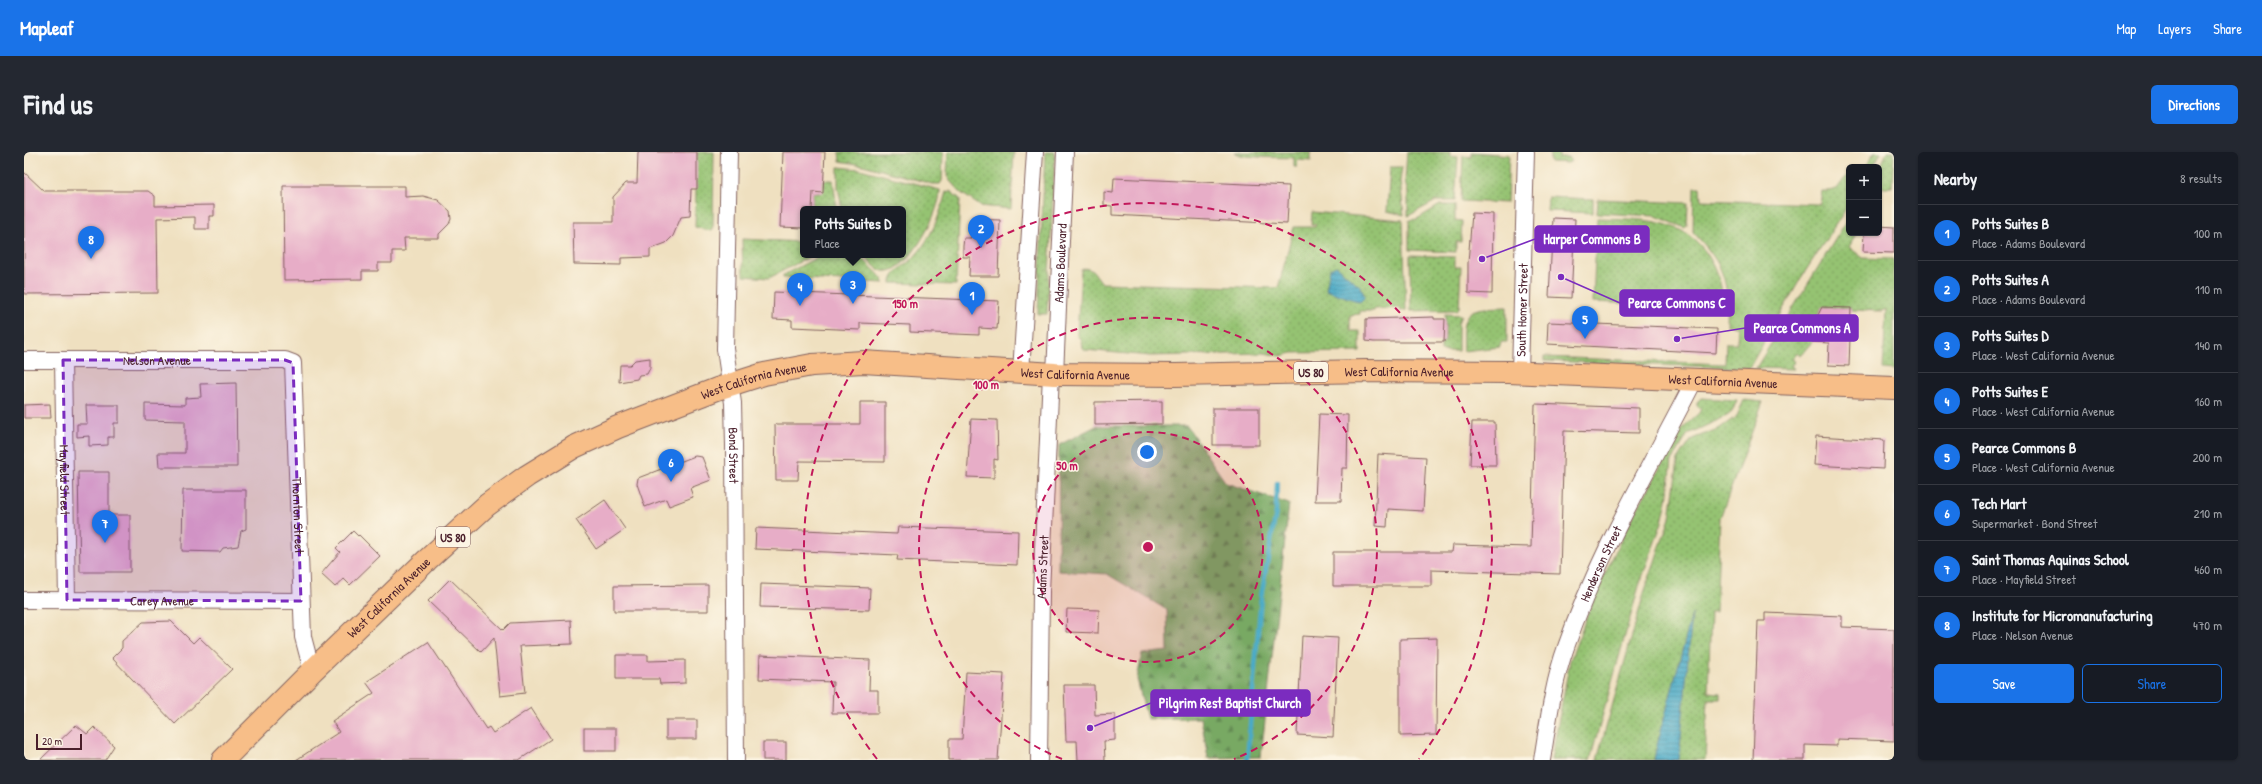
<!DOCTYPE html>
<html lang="en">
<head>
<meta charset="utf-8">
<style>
  :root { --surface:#171b24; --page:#242831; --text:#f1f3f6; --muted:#9ea1a6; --line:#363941; --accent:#1a73e8 }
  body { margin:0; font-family:"Patrick Hand",sans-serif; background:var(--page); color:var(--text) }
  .controls { position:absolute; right:12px; top:12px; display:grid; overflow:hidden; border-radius:6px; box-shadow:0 1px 3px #0004 }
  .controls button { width:36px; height:36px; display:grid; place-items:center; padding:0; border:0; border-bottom:1px solid var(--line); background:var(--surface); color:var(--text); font:20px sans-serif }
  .scale { position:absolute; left:12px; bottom:10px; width:46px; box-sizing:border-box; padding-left:4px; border:2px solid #4a1f2b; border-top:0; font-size:11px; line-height:14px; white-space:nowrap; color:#4a1f2b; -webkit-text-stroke:3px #fcf5e5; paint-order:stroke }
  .you { position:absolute; left:1123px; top:300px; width:14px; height:14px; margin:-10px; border:3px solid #fff; border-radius:50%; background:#1a73e8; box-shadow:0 0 0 6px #1a73e833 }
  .badge { display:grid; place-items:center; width:26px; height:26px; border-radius:50%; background:var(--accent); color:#fff; font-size:13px; font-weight:700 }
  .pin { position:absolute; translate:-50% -33px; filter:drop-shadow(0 1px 2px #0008) }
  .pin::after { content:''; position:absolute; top:21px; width:14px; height:12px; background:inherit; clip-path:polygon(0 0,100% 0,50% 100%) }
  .popup { position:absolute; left:776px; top:54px; width:106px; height:52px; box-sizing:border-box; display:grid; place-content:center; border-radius:6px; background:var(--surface); filter:drop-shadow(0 1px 3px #0005); font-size:13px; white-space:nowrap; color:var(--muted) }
  .popup b { font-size:15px; color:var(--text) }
  .popup::after { content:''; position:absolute; left:50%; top:100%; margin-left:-8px; border:8px solid transparent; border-top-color:var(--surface) }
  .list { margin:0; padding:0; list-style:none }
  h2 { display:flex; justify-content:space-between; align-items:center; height:52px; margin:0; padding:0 16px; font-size:17px }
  h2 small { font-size:13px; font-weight:400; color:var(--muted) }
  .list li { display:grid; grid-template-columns:26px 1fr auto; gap:12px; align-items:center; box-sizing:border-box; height:56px; padding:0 16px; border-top:1px solid var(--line) }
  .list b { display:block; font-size:15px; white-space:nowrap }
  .list p { margin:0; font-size:13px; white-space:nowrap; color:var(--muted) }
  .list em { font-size:13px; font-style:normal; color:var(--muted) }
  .actions { display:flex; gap:8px; padding:12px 16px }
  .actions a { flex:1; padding:9px 0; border:1px solid var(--accent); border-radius:6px; text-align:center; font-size:14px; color:var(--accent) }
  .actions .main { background:var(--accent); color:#fff }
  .map { position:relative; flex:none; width:1870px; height:608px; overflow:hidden; border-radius:6px }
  header { display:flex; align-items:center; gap:24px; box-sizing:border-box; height:56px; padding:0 20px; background:var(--accent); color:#fff }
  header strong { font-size:19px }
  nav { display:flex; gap:22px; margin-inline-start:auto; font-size:14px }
  .intro { display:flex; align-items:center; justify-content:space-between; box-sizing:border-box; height:96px; padding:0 24px }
  h1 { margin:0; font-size:28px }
  .button { padding:10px 18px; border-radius:6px; background:var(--accent); color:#fff; font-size:14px; font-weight:700 }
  main { display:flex; gap:24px; padding:0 24px }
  aside { flex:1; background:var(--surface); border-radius:6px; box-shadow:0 1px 3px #0004 }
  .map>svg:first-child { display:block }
  .grass { fill:url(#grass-dots); stroke:#70714e }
  .forest { fill:url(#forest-firs); stroke:#616448 }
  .water { fill:url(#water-rules); stroke:#496479 }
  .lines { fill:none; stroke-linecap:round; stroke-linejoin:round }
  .stream { stroke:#48aac7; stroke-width:4.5 }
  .building { fill:#e7adc7 }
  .street-casing { stroke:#84635f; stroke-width:18 }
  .primary-casing { stroke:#84635f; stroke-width:24 }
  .street { stroke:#fff; stroke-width:16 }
  .primary { stroke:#f7be88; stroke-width:22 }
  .marked { fill:#7b2cbf; fill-opacity:0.2; stroke:#7b2cbf; stroke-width:3; stroke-dasharray:8 5; stroke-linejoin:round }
  .ring { fill:none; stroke:#c2185b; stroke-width:2; stroke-dasharray:7 5 }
  .labels { text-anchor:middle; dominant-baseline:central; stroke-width:3; stroke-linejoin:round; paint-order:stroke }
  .shield { fill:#fcf5e5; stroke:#7f5f63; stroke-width:1 }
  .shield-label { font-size:12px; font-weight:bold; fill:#4a1f2b }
  .street-label { font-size:13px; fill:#4a1f2b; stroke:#fcf5e5 }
  .centre { fill:#c2185b; stroke:#fcf5e5; stroke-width:2 }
  .ring-label { font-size:12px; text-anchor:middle; font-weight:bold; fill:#c2185b; stroke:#fcf5e5; stroke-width:3; stroke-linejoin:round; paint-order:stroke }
  .leader { fill:none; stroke:#7b2cbf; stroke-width:1.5 }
  .callout-dot { fill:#7b2cbf; stroke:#fcf5e5; stroke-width:1.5 }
  .callout { fill:#7b2cbf; stroke:#7b2cbf; stroke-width:1.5 }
  .callout-label { font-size:14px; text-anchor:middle; font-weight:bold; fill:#fff }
</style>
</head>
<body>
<header>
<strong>Mapleaf</strong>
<nav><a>Map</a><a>Layers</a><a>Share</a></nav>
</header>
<div class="intro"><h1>Find us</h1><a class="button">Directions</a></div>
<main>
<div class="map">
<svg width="1870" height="608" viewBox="0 0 1870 608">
  <defs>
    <pattern id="grass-dots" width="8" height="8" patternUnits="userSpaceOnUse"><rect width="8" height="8" fill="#95c372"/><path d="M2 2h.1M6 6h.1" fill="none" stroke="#7c9e5e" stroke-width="1.8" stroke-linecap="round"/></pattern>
    <pattern id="forest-firs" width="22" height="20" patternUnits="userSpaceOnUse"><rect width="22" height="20" fill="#78a964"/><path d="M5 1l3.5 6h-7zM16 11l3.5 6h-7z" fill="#648953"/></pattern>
    <pattern id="water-rules" width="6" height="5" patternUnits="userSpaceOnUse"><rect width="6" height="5" fill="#48aac7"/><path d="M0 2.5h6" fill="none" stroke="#3e8aa2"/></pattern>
  </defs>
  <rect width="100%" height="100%" fill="#fcf5e5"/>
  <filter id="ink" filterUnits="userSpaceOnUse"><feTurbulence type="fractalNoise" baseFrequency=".025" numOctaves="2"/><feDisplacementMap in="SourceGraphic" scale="8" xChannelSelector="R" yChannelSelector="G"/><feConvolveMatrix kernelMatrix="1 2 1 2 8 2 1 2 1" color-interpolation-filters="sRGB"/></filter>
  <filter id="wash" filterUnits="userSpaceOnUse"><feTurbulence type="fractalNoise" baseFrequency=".012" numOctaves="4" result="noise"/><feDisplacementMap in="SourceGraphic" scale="16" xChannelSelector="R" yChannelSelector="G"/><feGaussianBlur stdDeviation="0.9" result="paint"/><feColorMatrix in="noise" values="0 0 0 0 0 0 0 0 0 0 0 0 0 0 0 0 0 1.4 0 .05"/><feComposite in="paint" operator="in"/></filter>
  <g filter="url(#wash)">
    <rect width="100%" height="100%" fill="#efe0c0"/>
    <!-- grass -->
    <g class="grass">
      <polygon points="673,0 690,0 689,74 687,79 671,75"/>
      <polygon points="815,0 919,0 918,29 916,32 908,32 839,13 816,9"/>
      <polygon points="924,0 990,0 987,57 956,54 936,40 926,29 923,24"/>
      <polygon points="1021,0 1031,0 1023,162 1014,162"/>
      <path d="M1210 0H1287V9L1273 8V15H1270V6C1259 5 1217 7 1210 0Z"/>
      <polygon points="1383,0 1426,0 1426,4 1434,5 1431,49 1412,49 1384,64 1384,41 1381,30"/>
      <polygon points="1448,0 1485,3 1483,51 1437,49 1439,4 1448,5"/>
      <polygon points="1526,0 1535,0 1535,5 1544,5 1547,9 1544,11 1526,10"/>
      <polygon points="1850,0 1857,0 1849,15 1842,15"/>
      <polygon points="1863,0 1870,0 1868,35 1858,35 1855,47 1855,18"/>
      <path d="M814 15 836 17 916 38C917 58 884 124 859 119 852 118 845 108 841 103H879V57H818L814 35Z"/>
      <polygon points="1366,15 1378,15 1376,29 1380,63 1363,59"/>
      <path d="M1825 23V52L1777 126 1725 216 1520 209V205L1701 212 1702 191H1713L1714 174 1703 173C1705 128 1700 113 1669 80L1670 35H1676L1677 48 1796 52 1798 39C1819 40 1815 28 1825 23Z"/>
      <polygon points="799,28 809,28 813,57 788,57 789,40 798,41"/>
      <path d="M926 39 936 47 932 133 867 131C867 120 884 112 891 104 908 85 915 65 922 40Z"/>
      <polygon points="1524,45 1569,47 1569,61 1523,59"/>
      <polygon points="1574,47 1664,51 1663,74 1661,76 1632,64 1573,61"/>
      <polygon points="1416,53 1431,53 1431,68 1438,69 1437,90 1432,90 1432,100 1385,98 1385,68 1393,67"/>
      <polygon points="1288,60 1379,68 1382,158 1376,159 1376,156 1350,157 1350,159 1336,159 1336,162 1326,163 1326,179 1336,179 1336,200 1268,201 1257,204 1240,201 1126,204 1061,198 1058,196 1057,188 1053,183 1057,118 1062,116 1069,119 1078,131 1254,136 1270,75 1291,75 1292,72 1287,72"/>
      <polygon points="1825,65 1825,81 1833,81 1825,95 1839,106 1870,107 1870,218 1859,217 1862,157 1858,159 1827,158 1827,156 1798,155 1789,173 1788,190 1776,204 1773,201 1768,206 1771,210 1767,213 1770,217 1732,216"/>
      <path d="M1573 66C1595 67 1618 66 1640 72 1678 81 1700 119 1699 156L1569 150Z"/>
      <polygon points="718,87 779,90 779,103 789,103 745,126 719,124"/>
      <path d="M798 103H835C841 110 859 124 860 131L759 126V123Z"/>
      <polygon points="1386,103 1431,105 1431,115 1437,115 1435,156 1433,158 1387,159"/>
      <path d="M1483 155V190H1477L1476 195 1439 199C1437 156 1443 156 1483 155Z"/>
      <polygon points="1421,162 1437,163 1434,171 1434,199 1417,199 1417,190 1420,190 1421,188"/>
      <polygon points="1677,246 1713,248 1708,260 1703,264 1664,282 1648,309 1643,348 1638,370 1615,434 1566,608 1527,608 1546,509 1569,447 1604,373 1637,315 1653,281 1675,261 1677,257 1673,254 1673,250"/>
      <polygon points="1720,248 1739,250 1696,366 1692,460 1687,460 1684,540 1696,541 1696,547 1684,547 1681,608 1573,608 1620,441 1646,366 1654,308 1668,287 1696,276 1713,264"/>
    </g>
    <!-- forest -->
    <polygon class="forest" points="1072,274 1163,274 1202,331 1265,352 1237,605 1184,606 1177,566 1123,567 1113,527 1118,502 1144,499 1143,458 1083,422 1034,419 1035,293"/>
    <!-- water -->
    <g class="water">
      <polygon points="1312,114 1337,135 1341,145 1336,150 1302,138 1306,117"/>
      <polygon points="1668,462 1655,608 1630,608 1632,597"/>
    </g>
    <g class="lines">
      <!-- stream -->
      <polyline class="stream" points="1223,608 1237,445 1252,360 1253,331"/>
    </g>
    <g id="blocks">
      <!-- building -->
      <g class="building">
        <polygon points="614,0 673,0 673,37 667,37 666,64 657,65 649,84 642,91 626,97 626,105 597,106 597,113 550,112 549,70 589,70 589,45 602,31 613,31"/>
        <polygon points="759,0 801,0 799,41 789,40 788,57 779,57 779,76 756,75"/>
        <polygon points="0,20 20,39 124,39 131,44 131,54 190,53 190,64 185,64 185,77 171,77 171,65 133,66 134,141 0,142"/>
        <polygon points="1090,26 1265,34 1263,72 1088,63 1088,54 1080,53 1080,40 1089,41"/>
        <polygon points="259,34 381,34 381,45 399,44 414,48 426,59 427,67 425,72 415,82 415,86 380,86 381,99 368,99 368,111 354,111 354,119 338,119 338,127 260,128"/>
        <polygon points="1448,61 1469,62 1468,142 1444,141 1444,111"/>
        <polygon points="1529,66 1551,67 1547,146 1525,145"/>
        <polygon points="948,67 976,68 974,124 945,124 946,105 939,105 939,94 940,86 947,86"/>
        <polygon points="1855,74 1870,75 1870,101 1839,100 1840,81 1855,81"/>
        <polygon points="750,140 975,149 973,177 955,176 955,183 886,180 886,173 836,171 836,178 768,175 768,168 749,167"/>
        <polygon points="1798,155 1827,156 1825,214 1804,213 1805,191 1788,190 1789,173"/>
        <polygon points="1410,165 1410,167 1421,167 1420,190 1350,190 1342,189 1342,167"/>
        <polygon points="1524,170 1693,177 1692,201 1523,192"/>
        <polygon points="626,206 626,216 623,222 615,223 613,227 595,230 596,213 606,213 611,208"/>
        <polygon points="212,231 213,315 135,315 134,301 161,301 161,269 121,268 121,252 161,253 161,246 177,245 176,232"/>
        <polygon points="1138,249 1138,272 1071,273 1071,250"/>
        <polygon points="836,250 861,250 861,310 775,309 774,328 752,328 751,272 836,272"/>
        <polygon points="26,252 27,266 0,266 0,253"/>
        <polygon points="1511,252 1615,256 1615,281 1540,279 1536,422 1407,418 1407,434 1309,434 1309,400 1428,400 1429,393 1507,395"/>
        <polygon points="62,253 95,253 95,271 90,271 90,285 84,285 84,293 65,294 65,284 53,285 53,272 63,272"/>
        <rect x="1189" y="256" width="46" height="37"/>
        <polygon points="1295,262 1324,263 1323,316 1318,316 1317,349 1291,349"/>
        <polygon points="947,267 973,268 974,308 970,307 970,326 943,325"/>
        <polygon points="1448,270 1471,270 1472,313 1446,313"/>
        <polygon points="1792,284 1860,288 1859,317 1790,313"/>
        <polygon points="1354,302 1402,305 1399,359 1364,357 1363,375 1351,374"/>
        <polygon points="671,304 678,305 687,328 666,336 669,345 645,354 642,347 621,355 613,332 614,326"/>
        <polygon points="54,320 85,320 85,363 106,363 106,420 56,420"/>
        <polygon points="159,338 222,338 222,377 217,379 214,394 199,396 196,400 158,399"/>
        <polygon points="581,348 601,377 572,397 552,368"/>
        <polygon points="874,375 994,379 993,413 873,408 874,403 731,397 732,376 873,382"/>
        <polygon points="329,379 334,384 335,383 356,404 326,433 320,427 311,435 297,422 316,400 312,396"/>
        <polygon points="426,427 479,478 486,471 547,468 548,492 496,494 501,541 476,544 470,486 457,500 404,449"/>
        <polygon points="737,432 846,436 845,458 736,455"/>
        <polygon points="684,433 684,459 590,459 590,434"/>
        <polygon points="1043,457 1075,458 1074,481 1042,480"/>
        <polygon points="1741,461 1818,464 1818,475 1870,477 1870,589 1813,587 1813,594 1781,593 1781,608 1729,608 1734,469 1741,469"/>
        <polygon points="147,469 169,491 175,485 208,517 151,572 88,506 98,496 98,489 119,470"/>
        <polygon points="1278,484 1314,486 1309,585 1273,583"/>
        <polygon points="1413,486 1412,583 1376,584 1376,487"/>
        <polygon points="404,490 462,577 465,575 469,581 507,556 527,587 495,608 272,608 315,580 308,569 350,541 342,530"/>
        <polygon points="592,503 624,503 624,509 661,508 661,531 636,532 635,527 592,527"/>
        <polygon points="736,503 846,508 845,538 854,538 854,561 808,561 809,530 735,527"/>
        <polygon points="942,520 980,522 974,608 925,608 925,587 938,587"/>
        <polygon points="1040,533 1070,533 1071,563 1091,562 1091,588 1080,589 1081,608 1054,608 1053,589 1042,589"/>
        <rect x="642" y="568" width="31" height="19"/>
        <polygon points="52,573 63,582 70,575 90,594 81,608 16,608"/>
        <rect x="560" y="576" width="32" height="23"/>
        <rect x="739" y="590" width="23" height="18"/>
      </g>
    </g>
  </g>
  <g filter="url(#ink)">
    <use href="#blocks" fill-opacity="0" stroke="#84635f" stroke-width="1"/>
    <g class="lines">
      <!-- street casing -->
      <g class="street-casing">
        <g id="street">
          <path id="s1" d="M705 0 701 197 709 251 710 293 712 608"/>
          <path id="s2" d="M0 208H261L269 211 279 485 288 519"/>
          <path id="s3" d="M39 208 43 448"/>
          <polyline points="997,220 1011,0"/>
          <path id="s4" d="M1496 221 1502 0"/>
          <path id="s5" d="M1031 222 1041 0"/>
          <path id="s6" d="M0 448 277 449"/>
          <path id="s7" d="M1015 608 1017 440 1027 222"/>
          <path id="s8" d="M1518 608C1524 571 1529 531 1542 495 1574 402 1625 317 1670 229"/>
        </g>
      </g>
      <!-- primary casing -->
      <g class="primary-casing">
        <g id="primary">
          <path id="s9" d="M199 608 288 519 403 408 463 353 503 324 550 295 594 275 693 237 740 222 788 213 839 210 1031 222 1152 223 1342 219 1485 220 1870 236"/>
        </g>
      </g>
      <!-- street -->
      <use href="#street" class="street"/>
      <!-- primary -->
      <use href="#primary" class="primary"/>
    </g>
  </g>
  <!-- marked area -->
  <path class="marked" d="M39 208H261L269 211 277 449 43 448Z"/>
  <!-- distance rings -->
  <circle cx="1124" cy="395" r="115" fill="#c2185b" fill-opacity=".12"/>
  <g class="ring">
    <circle cx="1124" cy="395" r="115"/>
    <path d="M1038 607A229 229 0 1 1 1210 607"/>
    <path d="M853 607A344 344 0 1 1 1395 607"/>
  </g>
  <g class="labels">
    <!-- shield labels -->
    <g class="shield">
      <rect x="1270" y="210" width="34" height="20" rx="3"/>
      <rect x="412" y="375" width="34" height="20" rx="3"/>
    </g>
    <g class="shield-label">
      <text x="1287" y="220">US 80</text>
      <text x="429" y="385">US 80</text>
    </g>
    <!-- street labels -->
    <g class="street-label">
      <text stroke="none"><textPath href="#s5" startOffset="111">Adams Boulevard</textPath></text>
      <text stroke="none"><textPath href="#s4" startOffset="63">South Homer Street</textPath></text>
      <text stroke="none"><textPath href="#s2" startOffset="133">Nelson Avenue</textPath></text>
      <text stroke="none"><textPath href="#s9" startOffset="1312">West California Avenue</textPath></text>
      <text stroke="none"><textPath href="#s9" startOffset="988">West California Avenue</textPath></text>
      <text stroke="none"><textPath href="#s9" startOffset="664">West California Avenue</textPath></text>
      <text stroke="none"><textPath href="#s9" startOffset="1636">West California Avenue</textPath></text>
      <text stroke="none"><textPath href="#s1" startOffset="304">Bond Street</textPath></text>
      <text stroke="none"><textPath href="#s3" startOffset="120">Mayfield Street</textPath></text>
      <text stroke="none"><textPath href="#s2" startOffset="422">Thornton Street</textPath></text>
      <text stroke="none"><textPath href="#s8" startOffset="206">Henderson Street</textPath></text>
      <text stroke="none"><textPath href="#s7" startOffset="193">Adams Street</textPath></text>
      <text stroke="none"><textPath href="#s9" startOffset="232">West California Avenue</textPath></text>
      <text stroke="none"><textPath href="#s6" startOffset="138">Carey Avenue</textPath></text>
    </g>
  </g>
  <circle cx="1124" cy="395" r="6" class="centre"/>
  <g class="ring-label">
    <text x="881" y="156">150 m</text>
    <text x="962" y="237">100 m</text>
    <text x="1043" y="318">50 m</text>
  </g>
  <!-- callouts -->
  <path class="leader" d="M1458 107L1511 87M1537 125L1596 151M1653 187L1721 176M1066 576L1127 551"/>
  <g class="callout-dot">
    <circle cx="1458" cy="107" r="4"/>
    <circle cx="1537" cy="125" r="4"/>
    <circle cx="1653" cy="187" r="4"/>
    <circle cx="1066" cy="576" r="4"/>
  </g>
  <g class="callout">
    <rect x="1511" y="74" width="114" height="26" rx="4"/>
    <rect x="1596" y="138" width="114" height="26" rx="4"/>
    <rect x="1721" y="163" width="113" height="26" rx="4"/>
    <rect x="1127" y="538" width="159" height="26" rx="4"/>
  </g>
  <g class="callout-label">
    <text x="1568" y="92">Harper Commons B</text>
    <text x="1653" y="156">Pearce Commons C</text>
    <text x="1778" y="181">Pearce Commons A</text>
    <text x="1206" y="556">Pilgrim Rest Baptist Church</text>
  </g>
</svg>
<div class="controls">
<button>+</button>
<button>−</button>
</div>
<div class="scale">20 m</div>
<div class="you"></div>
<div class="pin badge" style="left:948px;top:163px">1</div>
<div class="pin badge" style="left:957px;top:96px">2</div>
<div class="pin badge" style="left:829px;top:152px">3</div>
<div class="popup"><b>Potts Suites D</b>Place</div>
<div class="pin badge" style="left:776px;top:154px">4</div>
<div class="pin badge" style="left:1561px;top:187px">5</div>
<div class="pin badge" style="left:647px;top:330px">6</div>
<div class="pin badge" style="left:81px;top:391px">7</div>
<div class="pin badge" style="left:67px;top:107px">8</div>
</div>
<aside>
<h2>Nearby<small>8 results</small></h2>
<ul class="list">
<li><span class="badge">1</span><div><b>Potts Suites B</b><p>Place · Adams Boulevard</p></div><em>100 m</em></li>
<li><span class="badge">2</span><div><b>Potts Suites A</b><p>Place · Adams Boulevard</p></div><em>110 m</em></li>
<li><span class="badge">3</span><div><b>Potts Suites D</b><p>Place · West California Avenue</p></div><em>140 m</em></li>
<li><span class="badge">4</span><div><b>Potts Suites E</b><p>Place · West California Avenue</p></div><em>160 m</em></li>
<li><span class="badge">5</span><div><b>Pearce Commons B</b><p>Place · West California Avenue</p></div><em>200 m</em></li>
<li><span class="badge">6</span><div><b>Tech Mart</b><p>Supermarket · Bond Street</p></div><em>210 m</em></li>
<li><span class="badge">7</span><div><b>Saint Thomas Aquinas School</b><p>Place · Mayfield Street</p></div><em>460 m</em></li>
<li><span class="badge">8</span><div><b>Institute for Micromanufacturing</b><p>Place · Nelson Avenue</p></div><em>470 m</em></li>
</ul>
<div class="actions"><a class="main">Save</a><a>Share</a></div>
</aside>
</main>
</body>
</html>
